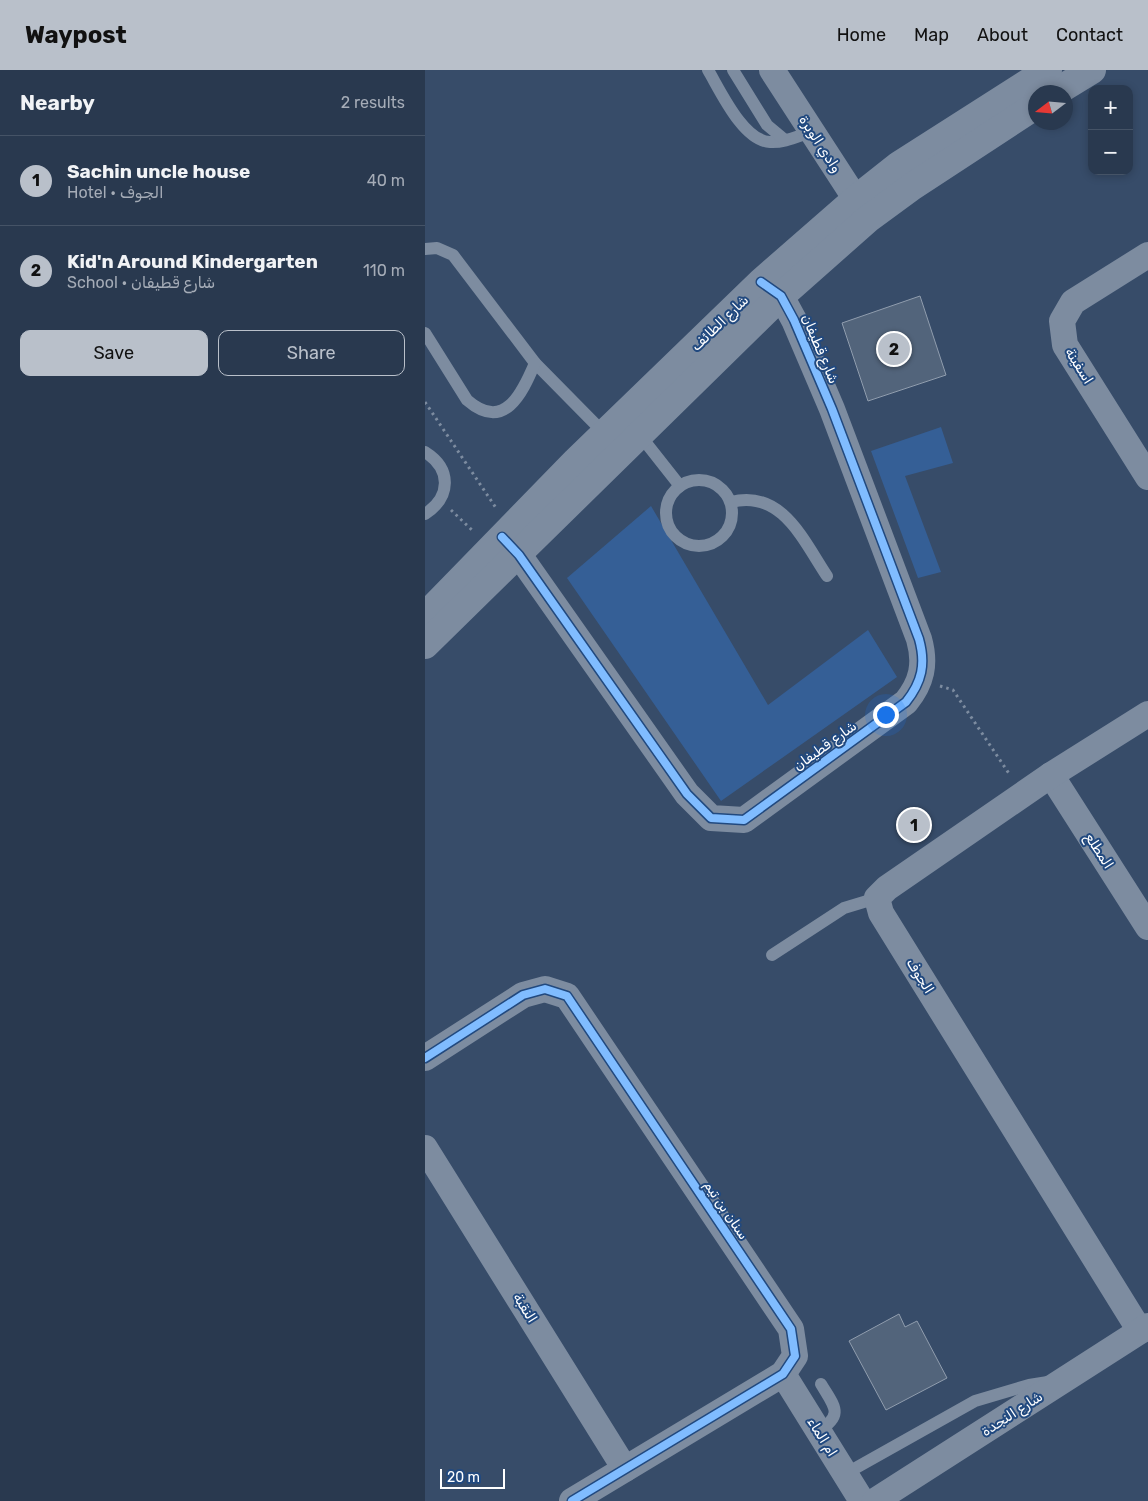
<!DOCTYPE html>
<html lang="en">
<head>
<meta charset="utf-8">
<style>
  :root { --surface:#29394f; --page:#354459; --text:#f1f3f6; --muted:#a5acb7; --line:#455366; --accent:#b9c0ca }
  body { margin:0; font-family:Rubik,"Noto Sans Arabic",sans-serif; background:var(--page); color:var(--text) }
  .controls { position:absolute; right:15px; top:15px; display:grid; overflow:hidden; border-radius:10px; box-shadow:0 2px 8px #0003 }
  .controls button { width:45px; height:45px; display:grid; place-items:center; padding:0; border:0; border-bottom:1px solid var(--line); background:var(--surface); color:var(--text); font:25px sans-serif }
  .compass { position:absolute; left:603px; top:15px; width:45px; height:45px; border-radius:50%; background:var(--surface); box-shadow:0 2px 8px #0003; rotate:254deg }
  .scale { position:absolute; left:15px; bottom:12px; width:65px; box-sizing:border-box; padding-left:5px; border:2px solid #fff; border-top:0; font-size:14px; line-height:18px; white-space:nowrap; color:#fff; -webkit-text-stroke:4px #21497f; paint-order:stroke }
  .you { position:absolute; left:460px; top:644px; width:18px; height:18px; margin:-12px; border:4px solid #fff; border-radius:50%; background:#1a73e8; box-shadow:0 0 0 8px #1a73e833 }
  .badge { display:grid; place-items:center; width:32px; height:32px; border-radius:50%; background:var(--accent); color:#111; font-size:16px; font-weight:700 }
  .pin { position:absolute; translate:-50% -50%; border:2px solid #fff; box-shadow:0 1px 5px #0006 }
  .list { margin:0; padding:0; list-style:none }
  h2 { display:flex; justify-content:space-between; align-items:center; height:65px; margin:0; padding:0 20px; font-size:21px }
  h2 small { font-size:16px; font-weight:400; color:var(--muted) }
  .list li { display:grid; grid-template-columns:32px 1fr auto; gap:15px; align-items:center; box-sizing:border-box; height:90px; padding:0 20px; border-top:1px solid var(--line) }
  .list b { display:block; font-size:19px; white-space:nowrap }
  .list p { margin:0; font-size:16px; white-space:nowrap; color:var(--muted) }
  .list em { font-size:16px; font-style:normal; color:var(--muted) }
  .actions { display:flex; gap:10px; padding:15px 20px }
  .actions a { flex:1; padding:11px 0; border:1px solid var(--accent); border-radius:10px; text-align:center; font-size:18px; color:var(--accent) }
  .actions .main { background:var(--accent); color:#111 }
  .map { position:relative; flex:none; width:723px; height:1431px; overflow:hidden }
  header { display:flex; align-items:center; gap:30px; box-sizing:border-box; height:70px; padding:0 25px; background:var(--accent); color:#111 }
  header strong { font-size:24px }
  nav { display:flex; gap:28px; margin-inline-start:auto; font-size:18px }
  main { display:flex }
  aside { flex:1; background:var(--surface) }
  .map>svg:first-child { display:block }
  .green { fill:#355f96 }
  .building { fill:#52647b; stroke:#909dae }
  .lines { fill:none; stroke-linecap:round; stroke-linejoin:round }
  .path { stroke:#7d8ca0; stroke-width:3; stroke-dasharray:2.5 4; stroke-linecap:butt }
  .service { stroke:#7d8ca0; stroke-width:12 }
  .minor { stroke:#7d8ca0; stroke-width:26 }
  .tertiary { stroke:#7d8ca0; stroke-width:28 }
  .cycleway-casing { stroke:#21497f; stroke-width:11 }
  .cycleway { stroke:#80bcff; stroke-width:8 }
  .labels { text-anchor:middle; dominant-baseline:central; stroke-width:4; stroke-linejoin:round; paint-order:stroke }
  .street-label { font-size:14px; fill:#fff; stroke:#21497f }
</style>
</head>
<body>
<header>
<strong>Waypost</strong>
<nav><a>Home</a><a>Map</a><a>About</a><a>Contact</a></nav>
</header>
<main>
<aside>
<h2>Nearby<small>2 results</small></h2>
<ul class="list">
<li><span class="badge">1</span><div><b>Sachin uncle house</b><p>Hotel · الجوف</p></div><em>40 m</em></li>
<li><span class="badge">2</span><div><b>Kid'n Around Kindergarten</b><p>School · شارع قطيفان</p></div><em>110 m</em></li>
</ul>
<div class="actions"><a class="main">Save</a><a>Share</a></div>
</aside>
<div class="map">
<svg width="723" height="1431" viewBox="0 0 723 1431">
  <rect width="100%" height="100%" fill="#374c69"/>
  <!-- green -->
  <g class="green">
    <polygon points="516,357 528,393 480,406 516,502 493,508 446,381"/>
    <polygon points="226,436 343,635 443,560 472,607 296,731 142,508"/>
  </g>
  <!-- building -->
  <g class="building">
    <polygon points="495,226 521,305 443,331 417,253"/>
    <polygon points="474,1244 480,1257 492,1251 522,1308 461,1340 424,1271"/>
  </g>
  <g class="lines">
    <!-- path -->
    <g class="path">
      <polyline points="0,332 71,438"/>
      <polyline points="26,440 49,462"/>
      <polyline points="515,616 528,620 585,705"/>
    </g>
    <!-- service -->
    <g class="service">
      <path d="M283 0C295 20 318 71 345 72 359 73 373 66 386 62"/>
      <polyline points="308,0 342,55 360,70"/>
      <polyline points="0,179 12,178 28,185 110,293 180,364"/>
      <path d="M0 263 42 330C79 362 97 324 110 293"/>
      <polyline points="214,364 255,416"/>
      <path d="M0 382C27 399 26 427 0 444"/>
      <circle cx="274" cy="443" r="33"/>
      <path d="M306 432C357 419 378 470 402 506"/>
      <polyline points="347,885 419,838 452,828"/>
      <path d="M393 1361C420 1345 409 1336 396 1314"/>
      <polyline points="420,1404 550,1331 604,1315 623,1312"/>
    </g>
    <!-- minor -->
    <g class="minor">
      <polyline points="347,0 443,148"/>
      <polyline points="723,185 648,232 637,251 640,275 723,407"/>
      <path d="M77 468 94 485 262 724 286 748 319 750 481 632C497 612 501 594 494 569L407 339 369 250 356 226 338 213"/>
      <polyline points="626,705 723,857"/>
      <polyline points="0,988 98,925 120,919 142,926 366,1259 370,1286 358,1304 147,1431"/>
      <polyline points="0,1078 200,1399"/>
      <polyline points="715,1261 456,843 452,828 462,818 626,705 723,644"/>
      <polyline points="358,1304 437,1431"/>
      <polyline points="450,1431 723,1256"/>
    </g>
    <!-- tertiary -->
    <g class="tertiary">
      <polyline points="631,22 667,0"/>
      <polyline points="0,546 151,391 336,212 431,129 474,95 623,0"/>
      <polyline points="0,575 356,226 443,149 488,116 610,36"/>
    </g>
    <!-- cycleway casing -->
    <g class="cycleway-casing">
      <g id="cycleway">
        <path d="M77 467 94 485 262 724 286 748 319 750 481 632C497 612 501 594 494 569L407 339 369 250 356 226 336 212"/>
        <polyline points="0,988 98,925 120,919 142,926 366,1259 370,1286 358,1304 147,1431"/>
      </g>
    </g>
    <!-- cycleway -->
    <use href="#cycleway" class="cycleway"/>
  </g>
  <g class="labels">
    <!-- street labels -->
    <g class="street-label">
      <text transform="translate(395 74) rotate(57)">وادي الوبرة</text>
      <text transform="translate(295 253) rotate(-44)">شارع الطائف</text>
      <text transform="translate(395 279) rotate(67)">شارع قطيفان</text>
      <text transform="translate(654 296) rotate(58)">اسفينة</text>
      <text transform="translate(400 676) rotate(-36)">شارع قطيفان</text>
      <text transform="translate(674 781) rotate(57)">المطلع</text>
      <text transform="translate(495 906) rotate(58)">الجوف</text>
      <text transform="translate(301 1140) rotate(56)">سنان بن تيم</text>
      <text transform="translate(100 1238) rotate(58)">النقبة</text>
      <text transform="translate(587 1344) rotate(-33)">شارع النجدة</text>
      <text transform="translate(397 1367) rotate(58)">ام الماء</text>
    </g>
  </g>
</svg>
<div class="controls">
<button>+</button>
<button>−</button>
</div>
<svg class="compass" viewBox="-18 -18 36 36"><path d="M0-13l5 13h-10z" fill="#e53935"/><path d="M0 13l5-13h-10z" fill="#a5acb7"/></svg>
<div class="scale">20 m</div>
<div class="you"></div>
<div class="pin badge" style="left:489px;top:755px">1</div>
<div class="pin badge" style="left:469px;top:279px">2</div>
</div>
</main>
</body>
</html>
